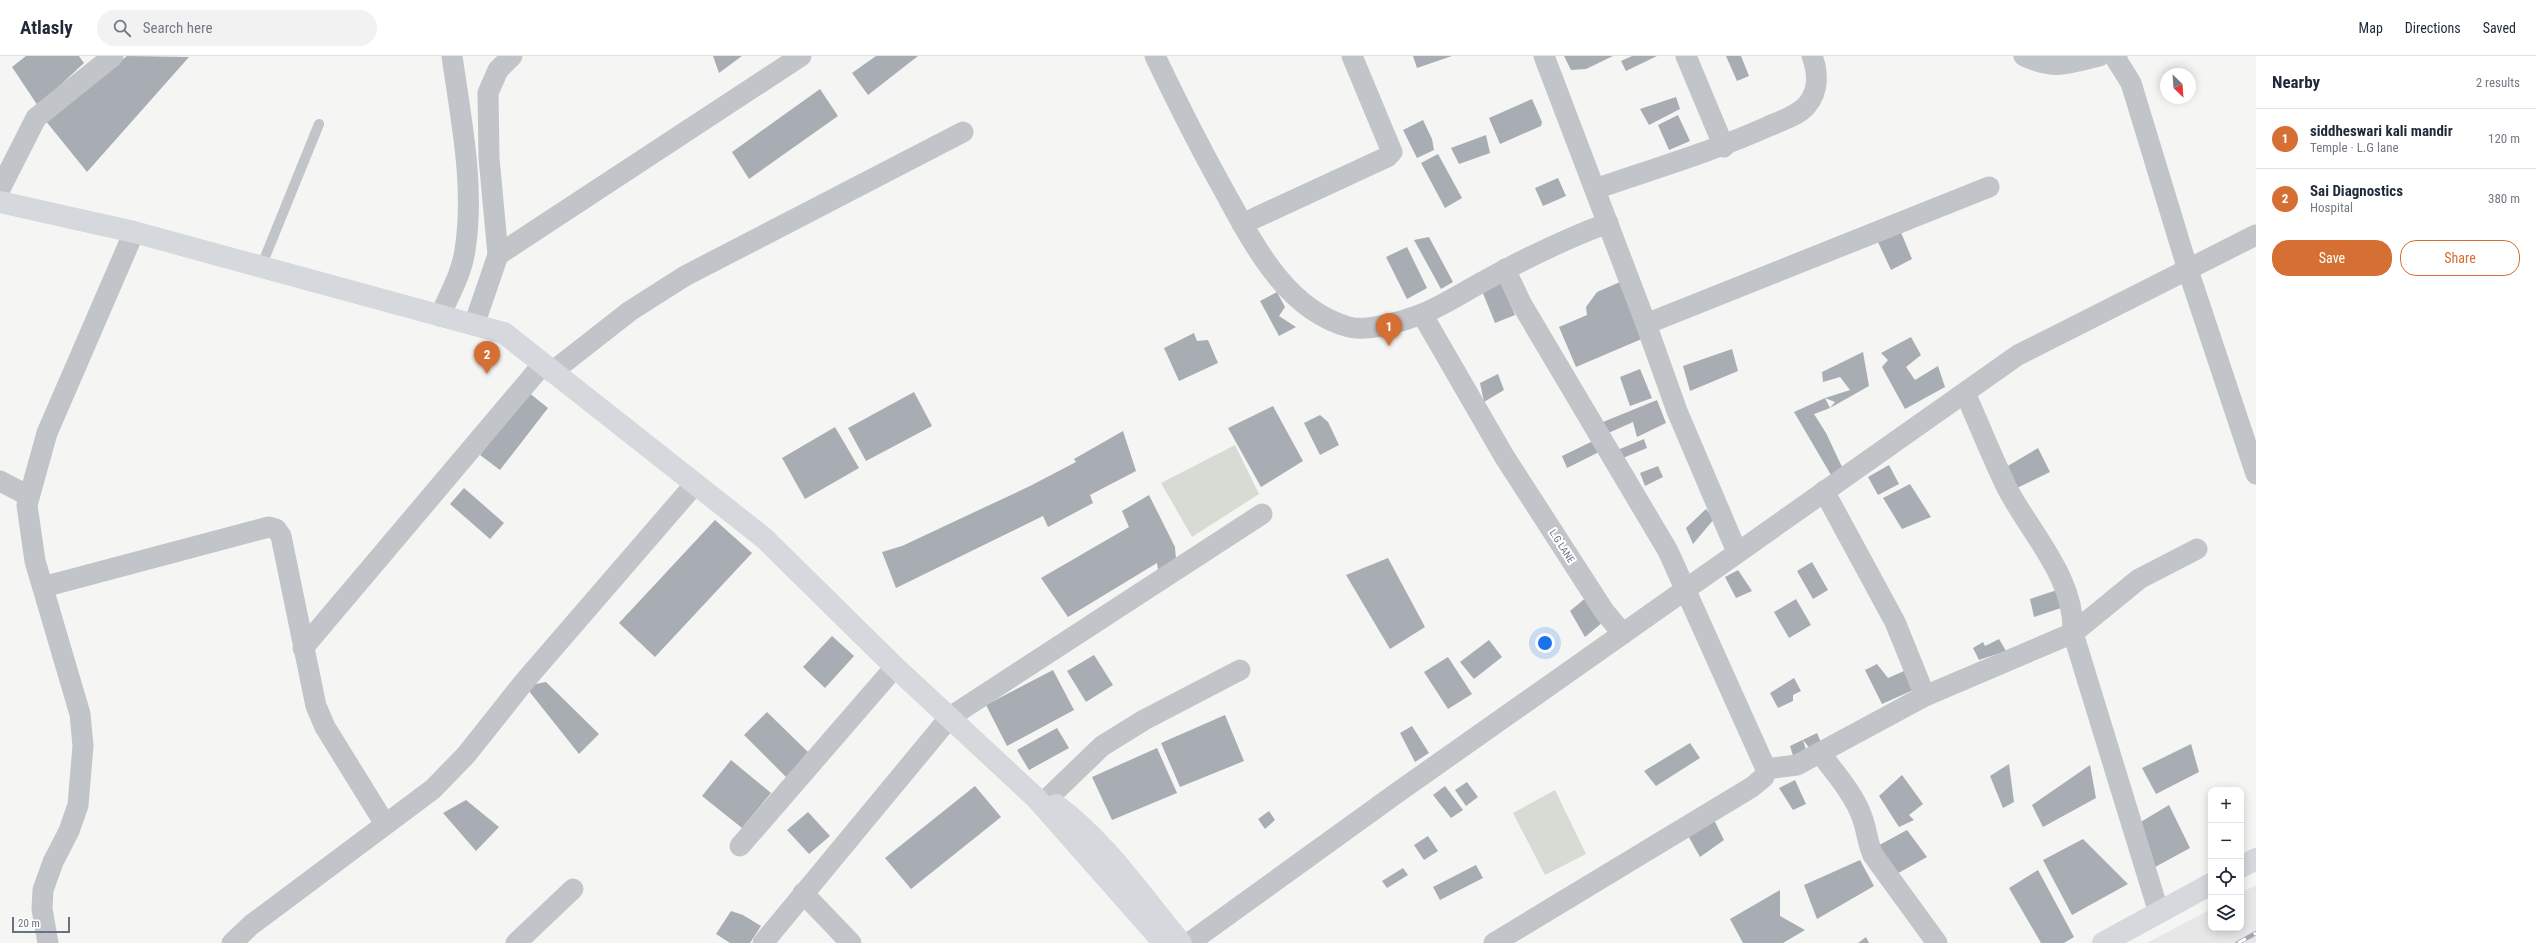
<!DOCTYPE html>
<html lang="en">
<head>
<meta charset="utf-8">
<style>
  :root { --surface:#fff; --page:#f2f2f3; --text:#1f2937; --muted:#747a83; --line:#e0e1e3; --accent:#d66f33 }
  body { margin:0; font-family:"Roboto Condensed",sans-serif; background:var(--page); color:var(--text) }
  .controls { position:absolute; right:12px; bottom:12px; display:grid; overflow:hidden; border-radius:8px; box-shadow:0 2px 10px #0003 }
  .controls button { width:36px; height:36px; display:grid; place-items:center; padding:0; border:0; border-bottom:1px solid var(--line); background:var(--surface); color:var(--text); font:20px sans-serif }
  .compass { position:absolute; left:2160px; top:12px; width:36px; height:36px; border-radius:50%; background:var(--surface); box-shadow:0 2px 10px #0003; rotate:155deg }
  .scale { position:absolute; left:12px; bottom:10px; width:58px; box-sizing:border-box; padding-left:4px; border:2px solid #677282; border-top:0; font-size:11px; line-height:14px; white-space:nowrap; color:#677282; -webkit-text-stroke:3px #fff; paint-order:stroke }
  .you { position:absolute; left:1545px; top:587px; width:14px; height:14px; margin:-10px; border:3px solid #fff; border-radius:50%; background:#1a73e8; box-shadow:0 0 0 6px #1a73e833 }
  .badge { display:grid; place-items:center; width:26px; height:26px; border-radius:50%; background:var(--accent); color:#fff; font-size:13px; font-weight:700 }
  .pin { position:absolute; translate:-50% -33px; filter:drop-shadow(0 1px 2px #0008) }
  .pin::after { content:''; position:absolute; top:21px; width:14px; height:12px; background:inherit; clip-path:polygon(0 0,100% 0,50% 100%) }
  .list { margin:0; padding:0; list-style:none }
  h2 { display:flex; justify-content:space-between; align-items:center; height:52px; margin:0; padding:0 16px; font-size:17px }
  h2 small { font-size:13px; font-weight:400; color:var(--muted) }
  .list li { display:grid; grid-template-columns:26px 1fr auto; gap:12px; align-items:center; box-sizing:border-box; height:60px; padding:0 16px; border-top:1px solid var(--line) }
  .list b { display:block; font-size:15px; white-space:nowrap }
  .list p { margin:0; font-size:13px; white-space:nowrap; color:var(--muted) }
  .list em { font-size:13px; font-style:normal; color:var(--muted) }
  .actions { display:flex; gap:8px; padding:12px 16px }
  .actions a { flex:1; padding:9px 0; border:1px solid var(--accent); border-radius:16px; text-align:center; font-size:14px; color:var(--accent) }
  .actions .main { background:var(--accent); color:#fff }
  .icon { flex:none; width:22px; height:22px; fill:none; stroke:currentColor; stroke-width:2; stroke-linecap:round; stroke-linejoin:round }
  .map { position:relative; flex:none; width:2256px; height:887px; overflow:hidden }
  header { display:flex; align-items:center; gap:24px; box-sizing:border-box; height:56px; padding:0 20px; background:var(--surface); border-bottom:1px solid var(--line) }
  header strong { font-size:19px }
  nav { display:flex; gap:22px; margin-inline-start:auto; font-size:14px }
  .search { width:280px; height:36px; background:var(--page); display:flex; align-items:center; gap:10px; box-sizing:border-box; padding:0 14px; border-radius:22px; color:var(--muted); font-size:15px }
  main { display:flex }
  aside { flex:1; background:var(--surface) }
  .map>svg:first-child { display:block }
  .built { fill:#e6e7e6 }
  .green { fill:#d6dcd4 }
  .building { fill:#a8adb4 }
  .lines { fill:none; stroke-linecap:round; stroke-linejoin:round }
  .lane { stroke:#c1c4c8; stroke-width:10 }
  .street { stroke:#c1c4c8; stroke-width:21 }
  .secondary { stroke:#d5d8dc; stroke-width:22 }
  .rail-casing { stroke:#a3a7ad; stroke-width:4.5 }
  .rail { stroke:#fff; stroke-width:3; stroke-dasharray:9; stroke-linecap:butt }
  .labels { text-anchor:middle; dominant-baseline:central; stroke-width:4; stroke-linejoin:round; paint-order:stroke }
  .street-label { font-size:10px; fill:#677282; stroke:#fff }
</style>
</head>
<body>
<header>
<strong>Atlasly</strong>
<div class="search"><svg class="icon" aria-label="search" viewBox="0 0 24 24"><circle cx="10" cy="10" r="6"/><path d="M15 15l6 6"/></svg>Search here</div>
<nav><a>Map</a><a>Directions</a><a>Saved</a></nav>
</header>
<main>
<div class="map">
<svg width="2256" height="887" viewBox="0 0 2256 887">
  <rect width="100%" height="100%" fill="#f5f6f3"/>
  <!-- built -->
  <polygon class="built" points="2256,829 2256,887 2147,887 2211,853 2211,872 2241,872 2241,837"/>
  <!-- green -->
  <g class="green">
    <polygon points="1235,389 1259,438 1192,481 1161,427"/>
    <polygon points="1555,734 1586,798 1545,819 1513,757"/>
  </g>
  <!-- building -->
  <g class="building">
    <polygon points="26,0 79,0 84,7 38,50 12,11"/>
    <polygon points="127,0 189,1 87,116 45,64"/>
    <polygon points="713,0 742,0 719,17"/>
    <polygon points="876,0 918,0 868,39 852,17"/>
    <polygon points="1413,0 1452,0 1417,12"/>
    <polygon points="1564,0 1613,0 1586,13 1571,14"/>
    <polygon points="1632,0 1657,0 1626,15 1621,5"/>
    <polygon points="1726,0 1741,0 1749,20 1737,25"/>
    <polygon points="820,33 838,60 749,123 732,96"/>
    <polygon points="1676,41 1680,53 1649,69 1640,53"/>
    <polygon points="1532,43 1542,66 1541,70 1500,88 1489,62"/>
    <polygon points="1678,59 1690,85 1669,94 1658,69"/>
    <polygon points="1423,64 1432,83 1434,94 1417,102 1403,74"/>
    <polygon points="1486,79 1490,97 1459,108 1451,92"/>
    <polygon points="1438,98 1462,142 1445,152 1421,107"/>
    <polygon points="1558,122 1566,140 1543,150 1535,132"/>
    <polygon points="1900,174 1912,203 1891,214 1876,182"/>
    <polygon points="1429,181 1453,226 1441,233 1414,184"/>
    <polygon points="1407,191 1427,232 1407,243 1386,201"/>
    <polygon points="1620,226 1644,282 1576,311 1559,271 1587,259 1586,251 1597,236"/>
    <polygon points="1501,227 1515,259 1495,267 1482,235"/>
    <polygon points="1277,236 1285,251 1279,260 1296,271 1279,280 1260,245"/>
    <polygon points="1194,277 1197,285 1208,284 1218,307 1179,325 1164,292"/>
    <polygon points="1911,281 1921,299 1906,311 1915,324 1938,310 1945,331 1905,353 1882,311 1888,304 1881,297"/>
    <polygon points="1732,293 1738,315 1690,335 1683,310"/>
    <polygon points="1863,296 1869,330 1830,352 1835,346 1825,342 1830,352 1814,358 1826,377 1842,411 1831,419 1794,356 1825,342 1850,334 1840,321 1823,326 1822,316"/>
    <polygon points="1640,313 1652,342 1630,350 1620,321"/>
    <polygon points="1498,318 1504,334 1484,346 1480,327"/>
    <polygon points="528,336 548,352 500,414 480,399"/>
    <polygon points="914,336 932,370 866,405 848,372"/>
    <polygon points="1657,344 1666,367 1637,381 1633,366 1604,379 1598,368"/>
    <polygon points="1273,350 1303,405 1261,431 1228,372"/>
    <polygon points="1320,359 1328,366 1339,389 1320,399 1304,367"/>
    <polygon points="835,371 859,412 805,443 782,402"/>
    <polygon points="1123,375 1136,415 1090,439 1093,447 1048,471 1043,460 896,532 882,496 902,490 1030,430 1076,406 1074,403"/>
    <polygon points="1644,383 1647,392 1618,404 1615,395"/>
    <polygon points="1593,385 1599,396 1567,412 1562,400"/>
    <polygon points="2038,392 2050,416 2017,432 2006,411"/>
    <polygon points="1889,409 1899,428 1878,439 1868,421"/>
    <polygon points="1658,410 1663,421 1645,430 1640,417"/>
    <polygon points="1910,428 1931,461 1902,473 1883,442"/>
    <polygon points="464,432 504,467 490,483 450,448"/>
    <polygon points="1149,439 1175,491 1176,503 1158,514 1157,507 1068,561 1041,522 1129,471 1122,455"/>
    <polygon points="1706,453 1714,463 1693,488 1686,472"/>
    <polygon points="715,464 752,497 655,601 619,567"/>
    <polygon points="1388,502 1425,571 1390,593 1346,519"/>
    <polygon points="1812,506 1828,534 1813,543 1797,515"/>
    <polygon points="1738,514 1752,535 1736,542 1725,521"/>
    <polygon points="2057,534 2061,552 2034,561 2030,543"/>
    <polygon points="1588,540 1603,566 1585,581 1570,555"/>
    <polygon points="1796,543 1811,569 1789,582 1774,556"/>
    <polygon points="832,580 854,600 825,632 803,611"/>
    <polygon points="1999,583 2006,595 1979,604 1973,592 1983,586 1985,590"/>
    <polygon points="1489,584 1502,601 1474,623 1460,606"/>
    <polygon points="1094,599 1113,629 1086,646 1067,615"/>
    <polygon points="1448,601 1472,638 1448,653 1424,616"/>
    <polygon points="1877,608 1888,622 1911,612 1920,631 1882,648 1865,614"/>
    <polygon points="1053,614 1074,654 1007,690 986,649"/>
    <polygon points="1794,622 1801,635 1793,639 1793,645 1778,652 1770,637"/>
    <polygon points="546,626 599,678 579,698 525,630"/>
    <polygon points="767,656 809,697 786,721 744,679"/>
    <polygon points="1225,659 1244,705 1180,731 1161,687"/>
    <polygon points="1412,670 1429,697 1415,706 1400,677"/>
    <polygon points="1057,672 1069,692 1029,714 1017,694"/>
    <polygon points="1817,677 1821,686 1811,694 1803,684 1807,697 1794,703 1790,690"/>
    <polygon points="1690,687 1700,702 1656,730 1644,715"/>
    <polygon points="2191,688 2199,716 2156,738 2142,712"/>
    <polygon points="1157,692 1177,737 1112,764 1092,721"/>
    <polygon points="731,704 771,737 742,772 702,740"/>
    <polygon points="2009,708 2014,746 2003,752 1990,720"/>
    <polygon points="2090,709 2096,742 2043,771 2032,749"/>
    <polygon points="1902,719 1923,748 1909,759 1914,764 1899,771 1879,740"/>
    <polygon points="1795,724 1806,748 1793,754 1779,732"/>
    <polygon points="1467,726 1478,741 1466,750 1455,734"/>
    <polygon points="975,730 1001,761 911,833 885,802"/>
    <polygon points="1445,730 1463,754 1451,762 1433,739"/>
    <polygon points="466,744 499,771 476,795 443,757"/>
    <polygon points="2169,749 2190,792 2146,816 2134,770"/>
    <polygon points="1269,755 1275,764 1265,773 1258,763"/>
    <polygon points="808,756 830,780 809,798 787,774"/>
    <polygon points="1713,762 1724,784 1700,801 1686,776"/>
    <polygon points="1907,774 1927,801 1893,820 1872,793"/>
    <polygon points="1428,780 1438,795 1424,804 1414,789"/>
    <polygon points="2083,783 2128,828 2072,859 2043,804"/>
    <polygon points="1860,804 1874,830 1817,863 1804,829"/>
    <polygon points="1476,809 1483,822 1440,844 1433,831"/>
    <polygon points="1403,812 1408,819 1387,832 1382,825"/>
    <polygon points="2038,814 2074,881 2064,887 2041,887 2009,832"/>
    <polygon points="1780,834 1780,860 1805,874 1783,887 1743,887 1730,863"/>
    <polygon points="731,855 743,859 761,870 750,887 730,887 716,878"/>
    <polygon points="1866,881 1869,887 1858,887"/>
  </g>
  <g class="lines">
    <!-- lane -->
    <polyline class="lane" points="261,211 319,68"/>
    <!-- street -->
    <g class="street">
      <path d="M1155 0C1176 44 1198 88 1222 131 1252 185 1284 253 1349 271 1367 276 1404 265 1422 258 1444 249 1465 235 1486 224 1526 202 1565 183 1608 167"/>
      <polyline points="1544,0 1646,268 1677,355 1737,496"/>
      <polyline points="1686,0 1724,91"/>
      <path d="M2024 0C2055 14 2067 8 2099 0"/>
      <polyline points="2117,0 2116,3 2131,27 2188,214 2256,418"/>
      <polyline points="0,133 36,62 113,0"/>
      <path d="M1595 133C1653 113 1711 96 1767 71 1780 65 1798 60 1807 49 1819 35 1818 16 1812 0"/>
      <polyline points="1242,168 1387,101 1392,96 1352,0"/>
      <polyline points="498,199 801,0"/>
      <polyline points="1422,258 1504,400 1604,555 1623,578"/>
      <path d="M440 260C449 239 462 217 465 194 475 130 461 64 452 0"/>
      <polyline points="1646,268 1989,131"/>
      <polyline points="474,269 498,199 489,102 488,37 498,14 512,0"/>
      <polyline points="552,316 630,255 685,220 963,76"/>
      <path d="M1965 337C1979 368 1992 401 2007 432 2031 478 2075 522 2073 577L2159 857"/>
      <polyline points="0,425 29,440"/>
      <polyline points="1824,435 1895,566 1925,640"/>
      <polyline points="43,531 269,471 276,473 281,480 316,650 325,671 385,768"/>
      <polyline points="303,592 543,308"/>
      <path d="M1821 698C1835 717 1854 738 1862 761 1867 774 1867 786 1873 799L1937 887"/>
      <polyline points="1766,713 1797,709 1925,640 2073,577 2139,523 2197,493"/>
      <polyline points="1047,743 1102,690 1144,664 1240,614"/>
      <polyline points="740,790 895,611"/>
      <polyline points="803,837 851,887"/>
      <polyline points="48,887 42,853 43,834 53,806 69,775 78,749 83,690 80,658 35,505 27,449 47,377 134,176"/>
      <polyline points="232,887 251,869 433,733 466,699 524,626 695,428"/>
      <polyline points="516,887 573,833"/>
      <polyline points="763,887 950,661 1262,458"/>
      <polyline points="1189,887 1401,734 2018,299 2256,179"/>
      <polyline points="1494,887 1752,731 1764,721 1766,713 1668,495 1521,247 1505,213"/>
    </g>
    <!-- secondary -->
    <g class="secondary">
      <polyline points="0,146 134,176 504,277 764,482 895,611 1036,742 1164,887"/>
      <path d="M1056 749C1105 785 1142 840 1181 887"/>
      <polyline points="2241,811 2256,803"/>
      <polyline points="2103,887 2211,828"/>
    </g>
    <!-- rail casing -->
    <g class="rail-casing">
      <polyline id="rail" points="2238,887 2256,877"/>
    </g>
    <!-- rail -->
    <use href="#rail" class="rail"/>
  </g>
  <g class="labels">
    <!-- street labels -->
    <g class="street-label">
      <text transform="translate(1562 490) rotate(57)">L.G LANE</text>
    </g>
  </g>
</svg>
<div class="controls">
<button>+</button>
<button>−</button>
<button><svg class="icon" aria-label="locate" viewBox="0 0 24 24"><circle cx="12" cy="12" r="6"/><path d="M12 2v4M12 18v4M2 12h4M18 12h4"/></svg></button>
<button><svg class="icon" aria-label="layers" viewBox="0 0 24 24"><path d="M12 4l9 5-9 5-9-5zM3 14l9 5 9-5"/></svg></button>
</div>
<svg class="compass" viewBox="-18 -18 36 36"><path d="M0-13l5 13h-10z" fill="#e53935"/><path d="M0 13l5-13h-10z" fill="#747a83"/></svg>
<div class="scale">20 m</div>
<div class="you"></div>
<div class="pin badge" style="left:1389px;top:290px">1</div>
<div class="pin badge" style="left:487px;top:318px">2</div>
</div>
<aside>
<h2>Nearby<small>2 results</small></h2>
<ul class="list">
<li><span class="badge">1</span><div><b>siddheswari kali mandir</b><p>Temple · L.G lane</p></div><em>120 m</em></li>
<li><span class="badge">2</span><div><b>Sai Diagnostics</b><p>Hospital</p></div><em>380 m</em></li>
</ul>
<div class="actions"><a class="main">Save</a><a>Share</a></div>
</aside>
</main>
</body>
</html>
